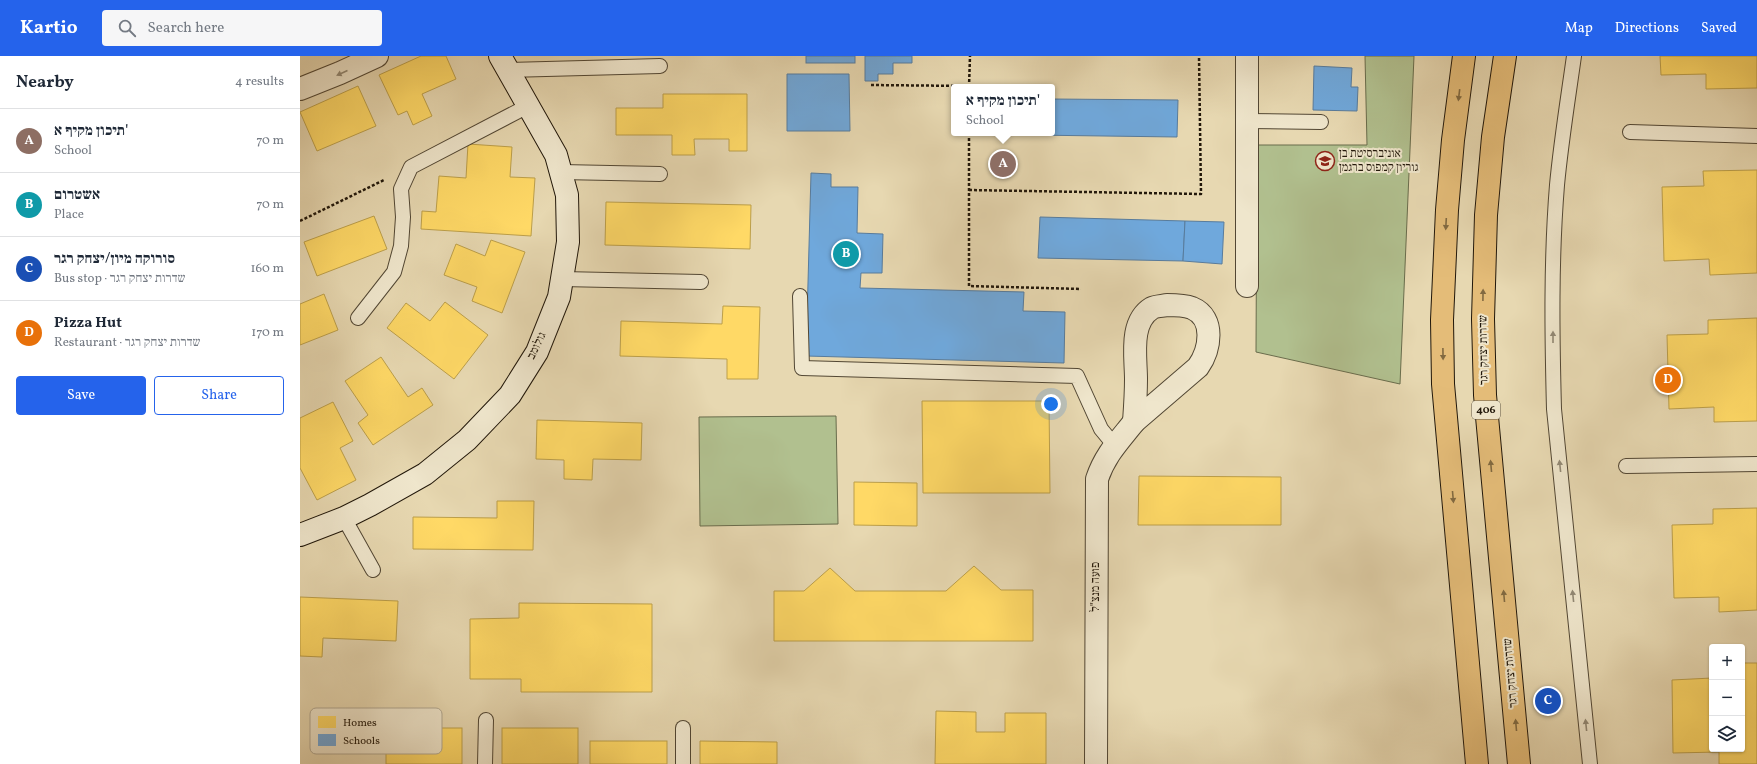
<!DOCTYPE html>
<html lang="en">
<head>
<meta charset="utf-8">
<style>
  :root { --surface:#fff; --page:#f6f6f7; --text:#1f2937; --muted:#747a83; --line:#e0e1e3; --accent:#2563eb }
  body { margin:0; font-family:Vollkorn,"Frank Ruhl Libre",serif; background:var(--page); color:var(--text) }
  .controls { position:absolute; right:12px; bottom:12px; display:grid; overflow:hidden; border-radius:4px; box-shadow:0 1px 3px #0004 }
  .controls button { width:36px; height:36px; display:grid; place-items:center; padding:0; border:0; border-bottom:1px solid var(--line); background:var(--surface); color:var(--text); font:20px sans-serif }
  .you { position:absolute; left:751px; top:348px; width:14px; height:14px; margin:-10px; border:3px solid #fff; border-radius:50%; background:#1a73e8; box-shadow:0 0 0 6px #1a73e833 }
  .badge { display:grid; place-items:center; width:26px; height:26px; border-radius:50%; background:var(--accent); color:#fff; font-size:13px; font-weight:700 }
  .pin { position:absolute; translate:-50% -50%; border:2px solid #fff; box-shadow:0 1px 4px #0006 }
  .popup { position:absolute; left:651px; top:28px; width:104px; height:52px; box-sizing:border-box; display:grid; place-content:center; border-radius:4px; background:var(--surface); filter:drop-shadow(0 1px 3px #0005); font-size:13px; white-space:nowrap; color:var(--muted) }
  .popup b { font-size:15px; color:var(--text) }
  .popup::after { content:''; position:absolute; left:50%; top:100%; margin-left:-8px; border:8px solid transparent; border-top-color:var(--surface) }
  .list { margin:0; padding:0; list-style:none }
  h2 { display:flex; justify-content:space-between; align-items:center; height:52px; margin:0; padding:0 16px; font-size:17px }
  h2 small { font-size:13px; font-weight:400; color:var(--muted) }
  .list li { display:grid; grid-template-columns:26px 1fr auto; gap:12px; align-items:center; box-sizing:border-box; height:64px; padding:0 16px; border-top:1px solid var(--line) }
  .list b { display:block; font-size:15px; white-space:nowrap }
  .list p { margin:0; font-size:13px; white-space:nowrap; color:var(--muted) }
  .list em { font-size:13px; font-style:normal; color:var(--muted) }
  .actions { display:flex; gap:8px; padding:12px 16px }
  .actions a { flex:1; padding:9px 0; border:1px solid var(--accent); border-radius:4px; text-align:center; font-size:14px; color:var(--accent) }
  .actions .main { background:var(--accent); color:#fff }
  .icon { flex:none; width:22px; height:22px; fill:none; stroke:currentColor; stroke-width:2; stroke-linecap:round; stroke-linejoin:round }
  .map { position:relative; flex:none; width:1457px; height:708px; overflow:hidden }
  header { display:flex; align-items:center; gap:24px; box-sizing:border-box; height:56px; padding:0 20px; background:var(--accent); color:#fff }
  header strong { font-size:19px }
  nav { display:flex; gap:22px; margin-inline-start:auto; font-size:14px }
  .search { width:280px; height:36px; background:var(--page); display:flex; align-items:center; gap:10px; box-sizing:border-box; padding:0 14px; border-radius:4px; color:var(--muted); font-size:15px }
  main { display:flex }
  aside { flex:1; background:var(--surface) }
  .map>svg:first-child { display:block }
  .green { fill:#b1c08f; stroke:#696c4c }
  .homes { fill:#ffd966; stroke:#bc9f4a }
  .schools { fill:#6fa8dc; stroke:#587c9d }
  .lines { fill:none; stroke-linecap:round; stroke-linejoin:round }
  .lane-casing { stroke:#524734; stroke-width:16 }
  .street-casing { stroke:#524734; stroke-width:24 }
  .secondary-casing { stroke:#21170a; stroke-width:24 }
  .primary-casing { stroke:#21170a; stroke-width:24 }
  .path { stroke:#21170a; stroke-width:2.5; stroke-dasharray:3 2; stroke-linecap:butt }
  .lane { stroke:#efe6cc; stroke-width:14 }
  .street { stroke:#efe6cc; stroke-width:22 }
  .secondary { stroke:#efe6cc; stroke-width:22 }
  .primary { stroke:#e4bc78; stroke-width:22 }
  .oneway { fill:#928975 }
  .oneway2 { fill:#826a41 }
  .labels { text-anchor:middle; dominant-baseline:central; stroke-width:4; stroke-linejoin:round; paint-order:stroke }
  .shield { fill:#efe6cc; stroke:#5f5544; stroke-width:1 }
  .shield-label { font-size:11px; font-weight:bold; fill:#21170a }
  .poi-label { font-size:12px; fill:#21170a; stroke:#efe6cc; text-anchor:start }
  .street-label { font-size:12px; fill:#21170a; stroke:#efe6cc }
  .key { fill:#efe6cc; stroke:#b1a892; stroke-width:1 }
  .key-label { font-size:11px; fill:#21170a }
</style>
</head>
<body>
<header>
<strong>Kartio</strong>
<div class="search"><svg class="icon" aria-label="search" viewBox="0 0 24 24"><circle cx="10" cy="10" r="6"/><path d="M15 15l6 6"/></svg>Search here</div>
<nav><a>Map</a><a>Directions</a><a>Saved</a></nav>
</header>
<main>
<aside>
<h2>Nearby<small>4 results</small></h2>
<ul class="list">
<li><span class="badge" style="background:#8d6e63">A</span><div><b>תיכון מקיף א'</b><p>School</p></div><em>70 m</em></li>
<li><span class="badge" style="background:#0f9aa8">B</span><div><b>אשטרום</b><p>Place</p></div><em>70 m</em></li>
<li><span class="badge" style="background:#1a4fb4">C</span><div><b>סורוקה מיון/יצחק רגר</b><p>Bus stop · שדרות יצחק רגר</p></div><em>160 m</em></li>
<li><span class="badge" style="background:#e8710a">D</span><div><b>Pizza Hut</b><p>Restaurant · שדרות יצחק רגר</p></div><em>170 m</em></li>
</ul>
<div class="actions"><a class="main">Save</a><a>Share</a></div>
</aside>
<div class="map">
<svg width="1457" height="708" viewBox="0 0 1457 708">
  <rect width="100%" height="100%" fill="#e7d8b1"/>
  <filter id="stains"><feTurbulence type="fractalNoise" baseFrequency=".005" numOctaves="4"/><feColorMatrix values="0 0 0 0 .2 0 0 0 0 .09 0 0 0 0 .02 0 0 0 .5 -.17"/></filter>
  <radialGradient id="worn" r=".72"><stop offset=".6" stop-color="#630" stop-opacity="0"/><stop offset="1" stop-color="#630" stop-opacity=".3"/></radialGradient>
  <!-- green -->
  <g class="green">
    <polygon points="1065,0 1114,0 1100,328 956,296 957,89 1067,89"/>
    <polygon points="536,360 538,468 400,470 399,361"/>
  </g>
  <!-- homes -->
  <g class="homes">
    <polygon points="121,0 146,0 156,23 122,38 132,60 113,69 107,55 98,59 79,19"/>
    <polygon points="1360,0 1457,0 1457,32 1406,33 1406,18 1361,19"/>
    <polygon points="58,30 76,70 17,95 0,56"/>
    <polygon points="363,38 447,38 447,95 429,95 429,83 394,83 395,99 372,99 372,79 316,79 316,52 363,52"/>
    <polygon points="168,88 212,91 210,121 235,122 231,180 121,173 122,155 136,156 139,120 166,122"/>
    <polygon points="1457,114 1457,217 1410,219 1409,203 1364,205 1362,131 1404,130 1403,115"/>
    <polygon points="306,146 451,149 450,193 305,189"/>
    <polygon points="74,160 87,193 17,220 4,186"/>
    <polygon points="191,184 225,196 202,257 172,245 177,231 144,219 156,188 185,200"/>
    <polygon points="24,238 38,274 0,289 0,248"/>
    <polygon points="145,246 188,279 154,323 87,272 106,247 130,265"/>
    <polygon points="423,250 460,251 458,323 427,323 427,303 320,300 321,265 422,268"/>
    <polygon points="1457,262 1457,365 1414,366 1414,351 1369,353 1367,279 1408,278 1408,264"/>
    <polygon points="81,301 108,341 122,332 133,349 73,389 58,367 68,359 45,325"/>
    <polygon points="622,345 749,345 750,437 623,437"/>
    <polygon points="33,346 53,385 40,392 56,424 17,444 0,412 0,362"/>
    <polygon points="237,364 342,367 341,404 293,403 292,424 264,423 264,404 236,403"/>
    <polygon points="839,420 981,421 981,469 838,469"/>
    <polygon points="554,426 617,427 617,470 554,469"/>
    <polygon points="197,445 234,445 233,494 113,493 113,461 197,462"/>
    <polygon points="1457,452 1457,554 1419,556 1419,541 1374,542 1372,469 1413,468 1413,453"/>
    <polygon points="674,510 701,534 733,534 733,585 474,585 474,535 504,535 530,512 555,535 646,535"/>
    <polygon points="0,541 98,545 96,585 23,582 22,601 0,600"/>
    <polygon points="219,547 352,548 352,636 221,636 221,623 170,623 170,563 219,562"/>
    <polygon points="1442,607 1457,607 1457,708 1419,708 1419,696 1373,697 1372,624 1412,622 1412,693 1442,693"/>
    <polygon points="636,655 676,656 676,676 705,676 705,657 746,657 746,708 635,708"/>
    <rect x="86" y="672" width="76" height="36"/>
    <rect x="202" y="672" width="76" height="36"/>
    <rect x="290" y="685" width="77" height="23"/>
    <polygon points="400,685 477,686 477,708 400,708"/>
  </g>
  <!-- schools -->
  <g class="schools">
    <rect x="506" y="0" width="49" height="7"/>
    <polygon points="565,0 612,0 612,7 593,7 593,18 578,18 578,25 565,25"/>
    <polygon points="1014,10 1052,12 1051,31 1058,31 1057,55 1013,54"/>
    <polygon points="487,18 549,18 550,75 487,75"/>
    <polygon points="752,43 878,44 877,81 731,79 731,77 752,77"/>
    <polygon points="511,117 531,118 531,131 558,131 557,177 583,178 582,217 561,217 560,232 724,236 723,255 765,256 764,307 506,300"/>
    <polygon points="740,161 885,165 883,205 738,202"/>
    <polygon points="885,165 924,166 922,208 883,205"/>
  </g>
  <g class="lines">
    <!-- lane casing -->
    <g class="lane-casing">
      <g id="lane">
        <path d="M1274 0C1268 43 1261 86 1257 129 1251 203 1252 278 1254 353L1290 708"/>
        <polyline points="208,14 360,10"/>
        <polyline points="947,65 1021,66"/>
        <polyline points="1330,76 1457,80"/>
        <polyline points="261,116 360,118"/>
        <polyline points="262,223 401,226"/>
        <polyline points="500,240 502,312 777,320 801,373 815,390"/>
        <polyline points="58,262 94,216 101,190 103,161 101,133 111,111 228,50"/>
        <polyline points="1326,410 1457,408"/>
        <polyline points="44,462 73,514"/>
        <polyline points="185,708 186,664"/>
        <polyline points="383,708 383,672"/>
      </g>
    </g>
    <!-- street casing -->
    <g class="street-casing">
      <g id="street">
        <polyline points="0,33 40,17 77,0"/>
        <polyline points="947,230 947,0"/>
        <path d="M867 249C876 249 884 249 892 252 916 262 910 294 898 311L834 366C835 352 836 338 836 323 836 301 829 266 852 252 856 250 863 250 867 249Z"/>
        <path d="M796 708 797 423C805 399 819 385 834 366"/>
      </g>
    </g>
    <!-- secondary casing -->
    <g class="secondary-casing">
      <polyline id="secondary" points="0,479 44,462 70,449 125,418 167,384 210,339 237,296 259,241 268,186 267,139 256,99 200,0"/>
    </g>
    <!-- primary casing -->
    <g class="primary-casing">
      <g id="primary">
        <polyline points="1164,0 1153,84 1147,154 1142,264 1143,328 1177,708"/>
        <polyline points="1205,0 1193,81 1186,159 1183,263 1185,339 1219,708"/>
      </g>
    </g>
    <!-- path -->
    <g class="path">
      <polyline points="571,29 669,30"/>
      <polyline points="669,31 670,0"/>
      <polyline points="669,77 669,230 781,233"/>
      <polyline points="669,134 901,138 899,0"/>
      <polyline points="0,165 84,124"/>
    </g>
    <!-- lane -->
    <use href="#lane" class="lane"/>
    <!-- street -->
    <use href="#street" class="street"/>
    <!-- secondary -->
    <use href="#secondary" class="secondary"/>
    <!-- primary -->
    <use href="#primary" class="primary"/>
  </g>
  <!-- one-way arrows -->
  <defs><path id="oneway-solid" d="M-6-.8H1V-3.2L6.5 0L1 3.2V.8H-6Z"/></defs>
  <g class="oneway">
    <use href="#oneway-solid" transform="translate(42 17) rotate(156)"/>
    <use href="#oneway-solid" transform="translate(1253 281) rotate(-90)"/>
    <use href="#oneway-solid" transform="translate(1260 410) rotate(-96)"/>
    <use href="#oneway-solid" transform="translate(1273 540) rotate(-96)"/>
    <use href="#oneway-solid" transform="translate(1286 669) rotate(-96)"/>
  </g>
  <g class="oneway2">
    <use href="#oneway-solid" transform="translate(1159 39) rotate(97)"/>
    <use href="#oneway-solid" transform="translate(1146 168) rotate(93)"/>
    <use href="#oneway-solid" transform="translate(1183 239) rotate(-89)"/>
    <use href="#oneway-solid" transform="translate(1143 298) rotate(89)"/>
    <use href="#oneway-solid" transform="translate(1191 410) rotate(-95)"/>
    <use href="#oneway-solid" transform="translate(1153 441) rotate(85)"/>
    <use href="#oneway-solid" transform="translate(1204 540) rotate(-95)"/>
    <use href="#oneway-solid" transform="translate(1216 669) rotate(-95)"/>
  </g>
  <!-- icons -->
  <defs>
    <g id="university-ring" transform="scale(1)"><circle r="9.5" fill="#efe6cc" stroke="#8f2418" stroke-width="1.5"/><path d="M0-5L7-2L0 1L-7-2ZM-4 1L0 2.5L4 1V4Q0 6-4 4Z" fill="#8f2418"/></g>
  </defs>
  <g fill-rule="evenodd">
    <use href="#university-ring" x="1025" y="105"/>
  </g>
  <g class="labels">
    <!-- shield labels -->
    <rect class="shield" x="1172" y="345" width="28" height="18" rx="3"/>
    <g class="shield-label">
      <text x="1186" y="354">406</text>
    </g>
    <!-- poi labels -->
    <g class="poi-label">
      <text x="1039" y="98">אוניברסיטת בן<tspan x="1039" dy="14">גוריון קמפוס ברגמן</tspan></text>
    </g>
    <!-- street labels -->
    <g class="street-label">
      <text transform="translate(237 290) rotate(-64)">גולומב</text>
      <text transform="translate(1184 294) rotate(-91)">שדרות יצחק רגר</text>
      <text transform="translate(796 531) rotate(-90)">פועה מנצ"ל</text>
      <text transform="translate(1211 617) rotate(-95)">שדרות יצחק רגר</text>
    </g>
  </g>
  <!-- legend -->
  <rect x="10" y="652" width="132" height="46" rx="6" class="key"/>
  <rect x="18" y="660" width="18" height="12" fill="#ffd966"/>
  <rect x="18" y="678" width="18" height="12" fill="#6fa8dc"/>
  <g class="key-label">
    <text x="43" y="670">Homes</text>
    <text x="43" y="688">Schools</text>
  </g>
  <rect width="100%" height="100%" filter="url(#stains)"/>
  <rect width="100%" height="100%" fill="url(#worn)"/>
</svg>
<div class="controls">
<button>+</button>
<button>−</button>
<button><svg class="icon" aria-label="layers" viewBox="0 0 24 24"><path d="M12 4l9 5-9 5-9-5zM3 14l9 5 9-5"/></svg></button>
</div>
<div class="you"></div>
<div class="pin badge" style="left:703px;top:108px;background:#8d6e63">A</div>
<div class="popup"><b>תיכון מקיף א'</b>School</div>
<div class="pin badge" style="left:546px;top:198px;background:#0f9aa8">B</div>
<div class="pin badge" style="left:1248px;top:645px;background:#1a4fb4">C</div>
<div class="pin badge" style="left:1368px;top:324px;background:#e8710a">D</div>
</div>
</main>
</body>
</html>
